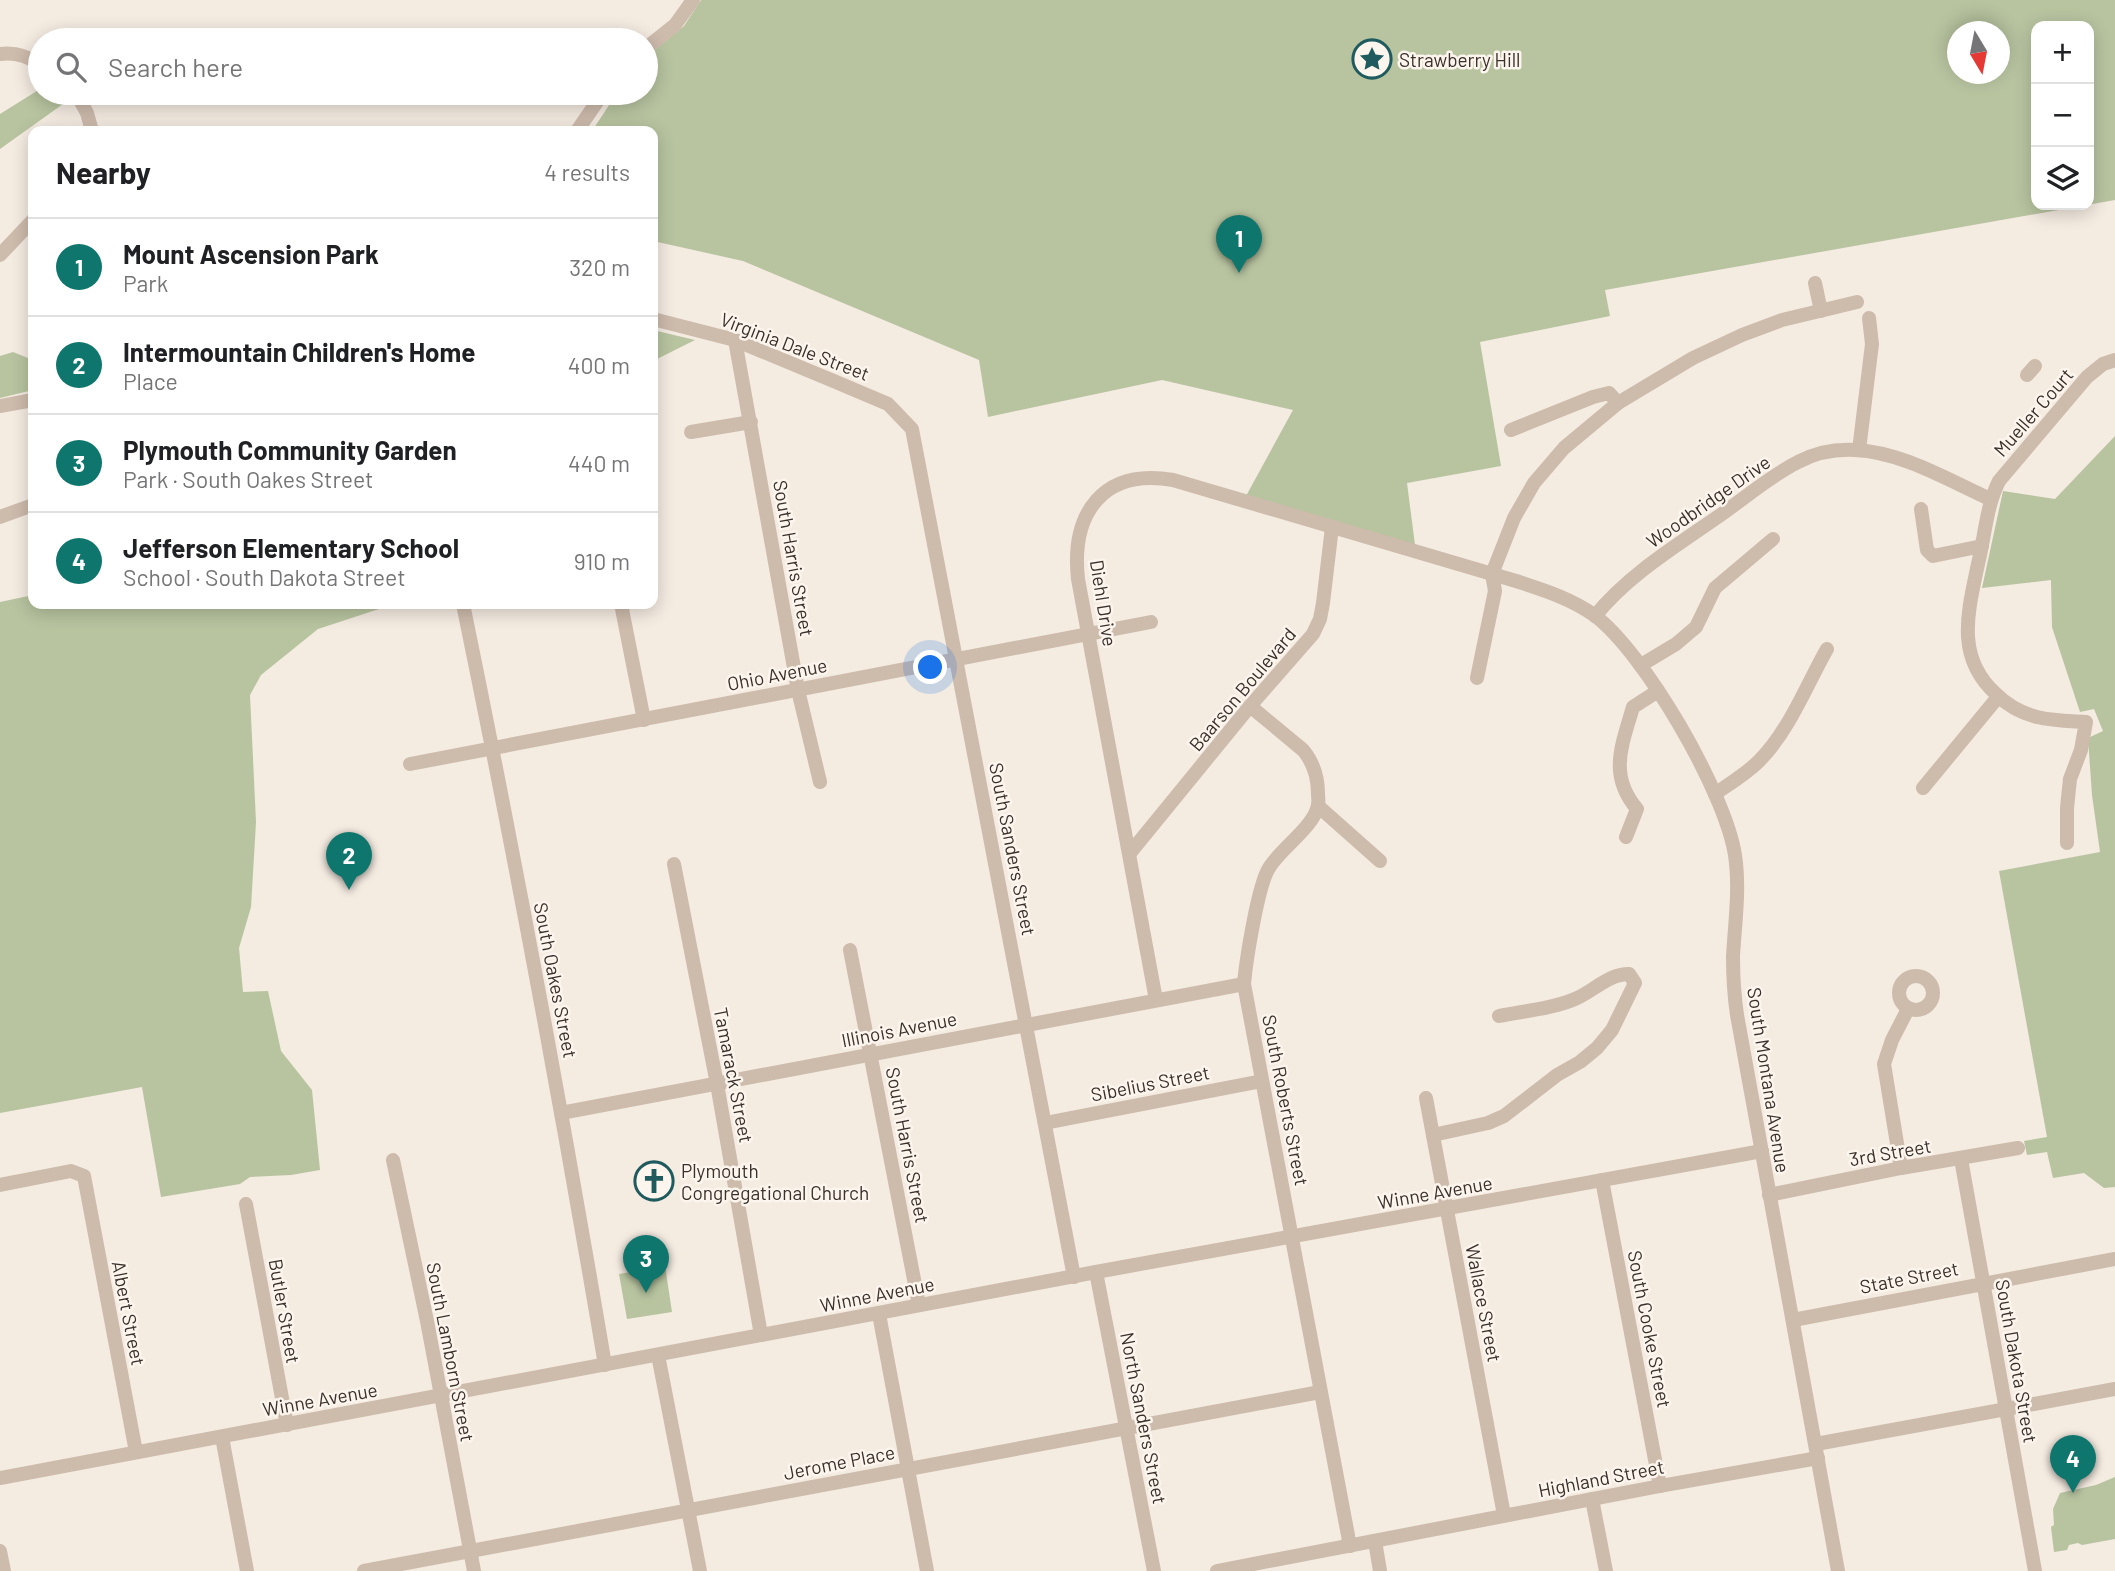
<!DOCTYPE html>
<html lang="en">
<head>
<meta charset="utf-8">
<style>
  :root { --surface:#fff; --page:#f2f2f2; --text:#202124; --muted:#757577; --line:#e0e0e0; --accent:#0f766e }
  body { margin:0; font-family:Barlow,sans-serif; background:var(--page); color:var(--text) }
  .controls { position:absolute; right:21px; top:21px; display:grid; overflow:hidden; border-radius:14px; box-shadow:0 4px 18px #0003 }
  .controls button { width:63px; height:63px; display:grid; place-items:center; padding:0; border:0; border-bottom:2px solid var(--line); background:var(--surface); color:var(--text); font:35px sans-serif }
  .compass { position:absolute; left:1947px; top:21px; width:63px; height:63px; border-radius:50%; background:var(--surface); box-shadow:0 4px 18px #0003; rotate:170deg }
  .you { position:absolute; left:931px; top:668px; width:24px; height:24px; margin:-18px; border:5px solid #fff; border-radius:50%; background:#1a73e8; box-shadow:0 0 0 10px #1a73e833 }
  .badge { display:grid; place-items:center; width:46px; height:46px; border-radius:50%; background:var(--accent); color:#fff; font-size:23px; font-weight:700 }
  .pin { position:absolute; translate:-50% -58px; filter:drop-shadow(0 2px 4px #0008) }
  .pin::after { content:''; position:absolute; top:37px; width:24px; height:21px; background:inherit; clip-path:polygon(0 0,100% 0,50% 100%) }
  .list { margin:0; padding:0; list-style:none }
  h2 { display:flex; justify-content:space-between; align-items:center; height:91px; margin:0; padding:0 28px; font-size:30px }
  h2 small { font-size:23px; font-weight:400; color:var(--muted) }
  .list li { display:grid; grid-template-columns:46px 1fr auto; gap:21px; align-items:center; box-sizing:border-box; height:98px; padding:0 28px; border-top:2px solid var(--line) }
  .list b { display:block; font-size:26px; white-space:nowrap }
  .list p { margin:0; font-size:23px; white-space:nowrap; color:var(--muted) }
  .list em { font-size:23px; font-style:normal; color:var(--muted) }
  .icon { flex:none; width:38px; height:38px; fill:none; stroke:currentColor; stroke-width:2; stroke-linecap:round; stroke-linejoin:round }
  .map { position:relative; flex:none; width:2115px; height:1571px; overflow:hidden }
  .search { position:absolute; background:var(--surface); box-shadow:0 4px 18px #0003; left:28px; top:28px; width:630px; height:77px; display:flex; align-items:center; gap:18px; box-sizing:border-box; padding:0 24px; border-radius:38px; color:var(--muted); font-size:26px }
  .panel { position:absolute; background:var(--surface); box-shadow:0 4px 18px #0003; left:28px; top:126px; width:630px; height:483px; border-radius:14px }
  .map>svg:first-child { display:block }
  .green { fill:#b8c4a0; fill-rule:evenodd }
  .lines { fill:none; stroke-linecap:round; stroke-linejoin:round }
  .minor { stroke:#cdbbac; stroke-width:14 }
  .labels { text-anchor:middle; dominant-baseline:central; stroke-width:5; stroke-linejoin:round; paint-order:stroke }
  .poi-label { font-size:19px; fill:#3b302b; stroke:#fbf5ee; text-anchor:start }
  .street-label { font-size:19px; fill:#3b302b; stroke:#fbf5ee }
</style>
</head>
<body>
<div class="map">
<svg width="2115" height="1571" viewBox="0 0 2115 1571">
  <rect width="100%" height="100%" fill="#f4ebe1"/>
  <!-- green -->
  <g class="green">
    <path d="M701 0H2115V200L1605 290 1610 316 1480 342 1501 466 1407 483 1415 545 1246 496 1293 410 1162 380 988 417 979 360 743 261 653 241V131H592L617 93H646V57L684 26ZM2036 26H2089V205H2036ZM1958 32H2000V74H1958Z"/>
    <polygon points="40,89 40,93 65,93 70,99 0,149 0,114"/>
    <polygon points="653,330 695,340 653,361"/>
    <polygon points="13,352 33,360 33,390 0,398 0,356"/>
    <polygon points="2115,436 2115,1187 2104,1188 2084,1173 2053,1178 2047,1152 2027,1155 2024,1141 2047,1137 1999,871 2100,852 2092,795 2088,738 2103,731 2094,709 2080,712 2052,627 2051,580 1982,588 2003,491 2055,499"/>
    <polygon points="33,595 33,604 378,604 379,609 318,629 261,675 250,695 256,822 251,907 239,948 243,992 268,991 281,1051 312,1090 320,1170 291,1175 250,1177 240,1184 161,1197 142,1087 0,1113 0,602"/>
    <polygon points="665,1266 672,1312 627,1319 619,1274"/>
    <polygon points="2115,1477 2115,1539 2082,1545 2078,1543 2069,1545 2067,1550 2054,1552 2051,1527 2054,1525 2053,1509 2060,1493 2096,1485"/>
  </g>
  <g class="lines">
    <!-- minor -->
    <g class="minor">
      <polyline points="646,48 675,25 693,0"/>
      <path d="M0 54C14 52 29 57 40 64"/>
      <polyline points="76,93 87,113 92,131"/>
      <polyline points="577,131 603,93"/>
      <polyline points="0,255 33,220"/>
      <polyline points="1815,283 1821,311"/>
      <polyline points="653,319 735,340 836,382 888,404 912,429 1074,1277"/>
      <polyline points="735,340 798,690 820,782"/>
      <polyline points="2027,375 2035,366"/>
      <polyline points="0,406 33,400"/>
      <polyline points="1511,430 1593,397 1609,393 1618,403"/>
      <polyline points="691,432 751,422"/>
      <polyline points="1859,450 1872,344 1869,318"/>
      <polyline points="1921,509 1927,550 1933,556 1982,546"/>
      <polyline points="0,517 33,505"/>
      <path d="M463 604C515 857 562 1110 605 1365"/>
      <polyline points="621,604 644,720"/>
      <path d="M1595 616C1628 575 1676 546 1719 516 1745 498 1770 476 1798 462 1815 453 1836 449 1855 450 1902 452 1948 480 1990 499"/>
      <polyline points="1641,665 1676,644 1696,627 1715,588 1773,539"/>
      <polyline points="1477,678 1495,591 1492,574 1514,518 1534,483 1564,448 1618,403 1693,358 1742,335 1782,320 1857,302"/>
      <path d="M1250 706 1303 750C1314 763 1318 777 1318 794 1318 798 1319 801 1318 805 1315 826 1280 849 1269 868 1258 885 1246 961 1244 984L1350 1546"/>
      <polyline points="410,764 1151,622"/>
      <polyline points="1923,788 1998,697"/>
      <path d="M1715 794C1729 784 1746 774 1759 761 1789 731 1806 686 1827 649"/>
      <polyline points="1318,806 1380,861"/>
      <path d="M1626 837 1637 809C1608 775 1622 745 1633 707L1658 691"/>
      <path d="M2067 843V808L2070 779 2081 750 2086 722C2070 721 2053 721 2037 717 2021 713 2008 706 1996 694 1955 657 1968 612 1978 564 1985 536 1986 507 1999 481L2087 377 2103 364 2115 360"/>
      <polyline points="1130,853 1250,706 1313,634 1320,619 1323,603 1332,527"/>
      <polyline points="674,864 717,1084 761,1335"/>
      <polyline points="850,950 919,1305"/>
      <circle cx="1916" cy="993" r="17"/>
      <path d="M1156 1000 1078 579C1071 514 1102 468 1173 480L1516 581C1543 590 1570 598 1594 615 1645 653 1725 792 1735 855 1740 889 1735 922 1733 956 1733 976 1734 995 1737 1015L1838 1571"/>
      <polyline points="1426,1098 1504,1515"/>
      <polyline points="561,1113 1244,984"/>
      <polyline points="1045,1123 1262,1081"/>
      <path d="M1433 1135 1488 1123 1504 1116 1557 1075 1580 1062 1597 1048 1612 1030 1635 983 1629 974C1608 974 1594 991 1575 999 1551 1009 1524 1011 1499 1016"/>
      <polyline points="1961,1159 2035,1571"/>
      <polyline points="393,1160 427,1321 474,1571"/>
      <polyline points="1901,1168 1884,1064 1892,1040 1908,1009"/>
      <polyline points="1602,1180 1660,1486"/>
      <polyline points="0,1185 71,1171 84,1176 136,1452"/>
      <polyline points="1769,1195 1901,1168 2018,1148"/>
      <polyline points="246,1204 287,1425"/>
      <polyline points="1096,1272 1154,1571"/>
      <polyline points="879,1314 927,1571"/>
      <polyline points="1793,1320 2115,1259"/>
      <polyline points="658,1355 700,1571"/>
      <polyline points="222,1437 247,1571"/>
      <polyline points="1816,1444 2115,1389"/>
      <polyline points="0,1478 1096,1272 1762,1151"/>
      <polyline points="1592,1499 1606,1571"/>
      <polyline points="1375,1541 1380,1571"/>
      <polyline points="0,1551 4,1571"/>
      <polyline points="364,1571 1320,1392"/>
      <polyline points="1217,1571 1660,1486 1818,1458"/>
    </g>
  </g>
  <!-- icons -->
  <defs>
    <g id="sight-ring" transform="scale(2.0125)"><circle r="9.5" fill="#fbf5ee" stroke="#1f5a5e" stroke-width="1.5"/><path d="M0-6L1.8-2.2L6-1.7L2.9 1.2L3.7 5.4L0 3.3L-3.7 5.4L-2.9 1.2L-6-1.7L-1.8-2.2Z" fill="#1f5a5e"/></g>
    <g id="church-ring" transform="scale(2.0125)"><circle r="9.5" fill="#fbf5ee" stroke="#1f5a5e" stroke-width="1.5"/><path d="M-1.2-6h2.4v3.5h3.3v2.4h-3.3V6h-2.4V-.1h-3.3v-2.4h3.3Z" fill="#1f5a5e"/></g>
  </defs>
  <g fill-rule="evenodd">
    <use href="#sight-ring" x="1372" y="59"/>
    <use href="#church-ring" x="654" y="1181"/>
  </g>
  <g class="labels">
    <!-- poi labels -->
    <g class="poi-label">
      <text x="1399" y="59">Strawberry Hill</text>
      <text x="681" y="1170">Plymouth<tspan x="681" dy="22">Congregational Church</tspan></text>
    </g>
    <!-- street labels -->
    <g class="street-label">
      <text transform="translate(795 346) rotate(21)">Virginia Dale Street</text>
      <text transform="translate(2033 412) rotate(-49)">Mueller Court</text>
      <text transform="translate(1708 501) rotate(-35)">Woodbridge Drive</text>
      <text transform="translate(794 558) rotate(80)">South Harris Street</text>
      <text transform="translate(1104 603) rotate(81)">Diehl Drive</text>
      <text transform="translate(777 674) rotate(-11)">Ohio Avenue</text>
      <text transform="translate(1242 689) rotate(-50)">Baarson Boulevard</text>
      <text transform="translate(1013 849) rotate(79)">South Sanders Street</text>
      <text transform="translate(556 980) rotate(79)">South Oakes Street</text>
      <text transform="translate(899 1029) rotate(-11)">Illinois Avenue</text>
      <text transform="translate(734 1075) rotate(79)">Tamarack Street</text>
      <text transform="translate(1769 1080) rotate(81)">South Montana Avenue</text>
      <text transform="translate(1150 1083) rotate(-11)">Sibelius Street</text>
      <text transform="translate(1286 1100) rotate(79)">South Roberts Street</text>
      <text transform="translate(908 1145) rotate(79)">South Harris Street</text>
      <text transform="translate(1890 1152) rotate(-10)">3rd Street</text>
      <text transform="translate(1435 1192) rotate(-10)">Winne Avenue</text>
      <text transform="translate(1909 1277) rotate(-11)">State Street</text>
      <text transform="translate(877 1294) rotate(-11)">Winne Avenue</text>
      <text transform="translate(1484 1303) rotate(79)">Wallace Street</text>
      <text transform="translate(285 1311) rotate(80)">Butler Street</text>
      <text transform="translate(129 1313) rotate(79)">Albert Street</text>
      <text transform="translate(1650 1329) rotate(79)">South Cooke Street</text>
      <text transform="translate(451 1352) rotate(79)">South Lamborn Street</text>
      <text transform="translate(2017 1361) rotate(80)">South Dakota Street</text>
      <text transform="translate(320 1399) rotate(-10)">Winne Avenue</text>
      <text transform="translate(1144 1418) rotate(79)">North Sanders Street</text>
      <text transform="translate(839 1462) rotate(-11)">Jerome Place</text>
      <text transform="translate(1601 1478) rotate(-11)">Highland Street</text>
    </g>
  </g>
</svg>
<div class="controls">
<button>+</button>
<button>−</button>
<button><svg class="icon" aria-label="layers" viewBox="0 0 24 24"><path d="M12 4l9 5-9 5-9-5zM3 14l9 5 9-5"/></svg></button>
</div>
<svg class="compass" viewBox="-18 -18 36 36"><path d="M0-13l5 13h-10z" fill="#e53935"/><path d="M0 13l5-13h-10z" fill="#757577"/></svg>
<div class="you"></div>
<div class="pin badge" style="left:1239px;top:273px">1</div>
<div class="pin badge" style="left:349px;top:890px">2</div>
<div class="pin badge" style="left:646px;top:1293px">3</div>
<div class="pin badge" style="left:2073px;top:1493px">4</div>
<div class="search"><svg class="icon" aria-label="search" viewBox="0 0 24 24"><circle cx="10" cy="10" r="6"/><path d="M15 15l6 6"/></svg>Search here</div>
<section class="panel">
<h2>Nearby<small>4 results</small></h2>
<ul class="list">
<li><span class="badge">1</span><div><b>Mount Ascension Park</b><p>Park</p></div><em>320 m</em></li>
<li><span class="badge">2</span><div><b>Intermountain Children's Home</b><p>Place</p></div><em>400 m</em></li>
<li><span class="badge">3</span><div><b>Plymouth Community Garden</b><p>Park · South Oakes Street</p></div><em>440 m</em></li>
<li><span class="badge">4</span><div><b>Jefferson Elementary School</b><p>School · South Dakota Street</p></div><em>910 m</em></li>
</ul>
</section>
</div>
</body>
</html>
